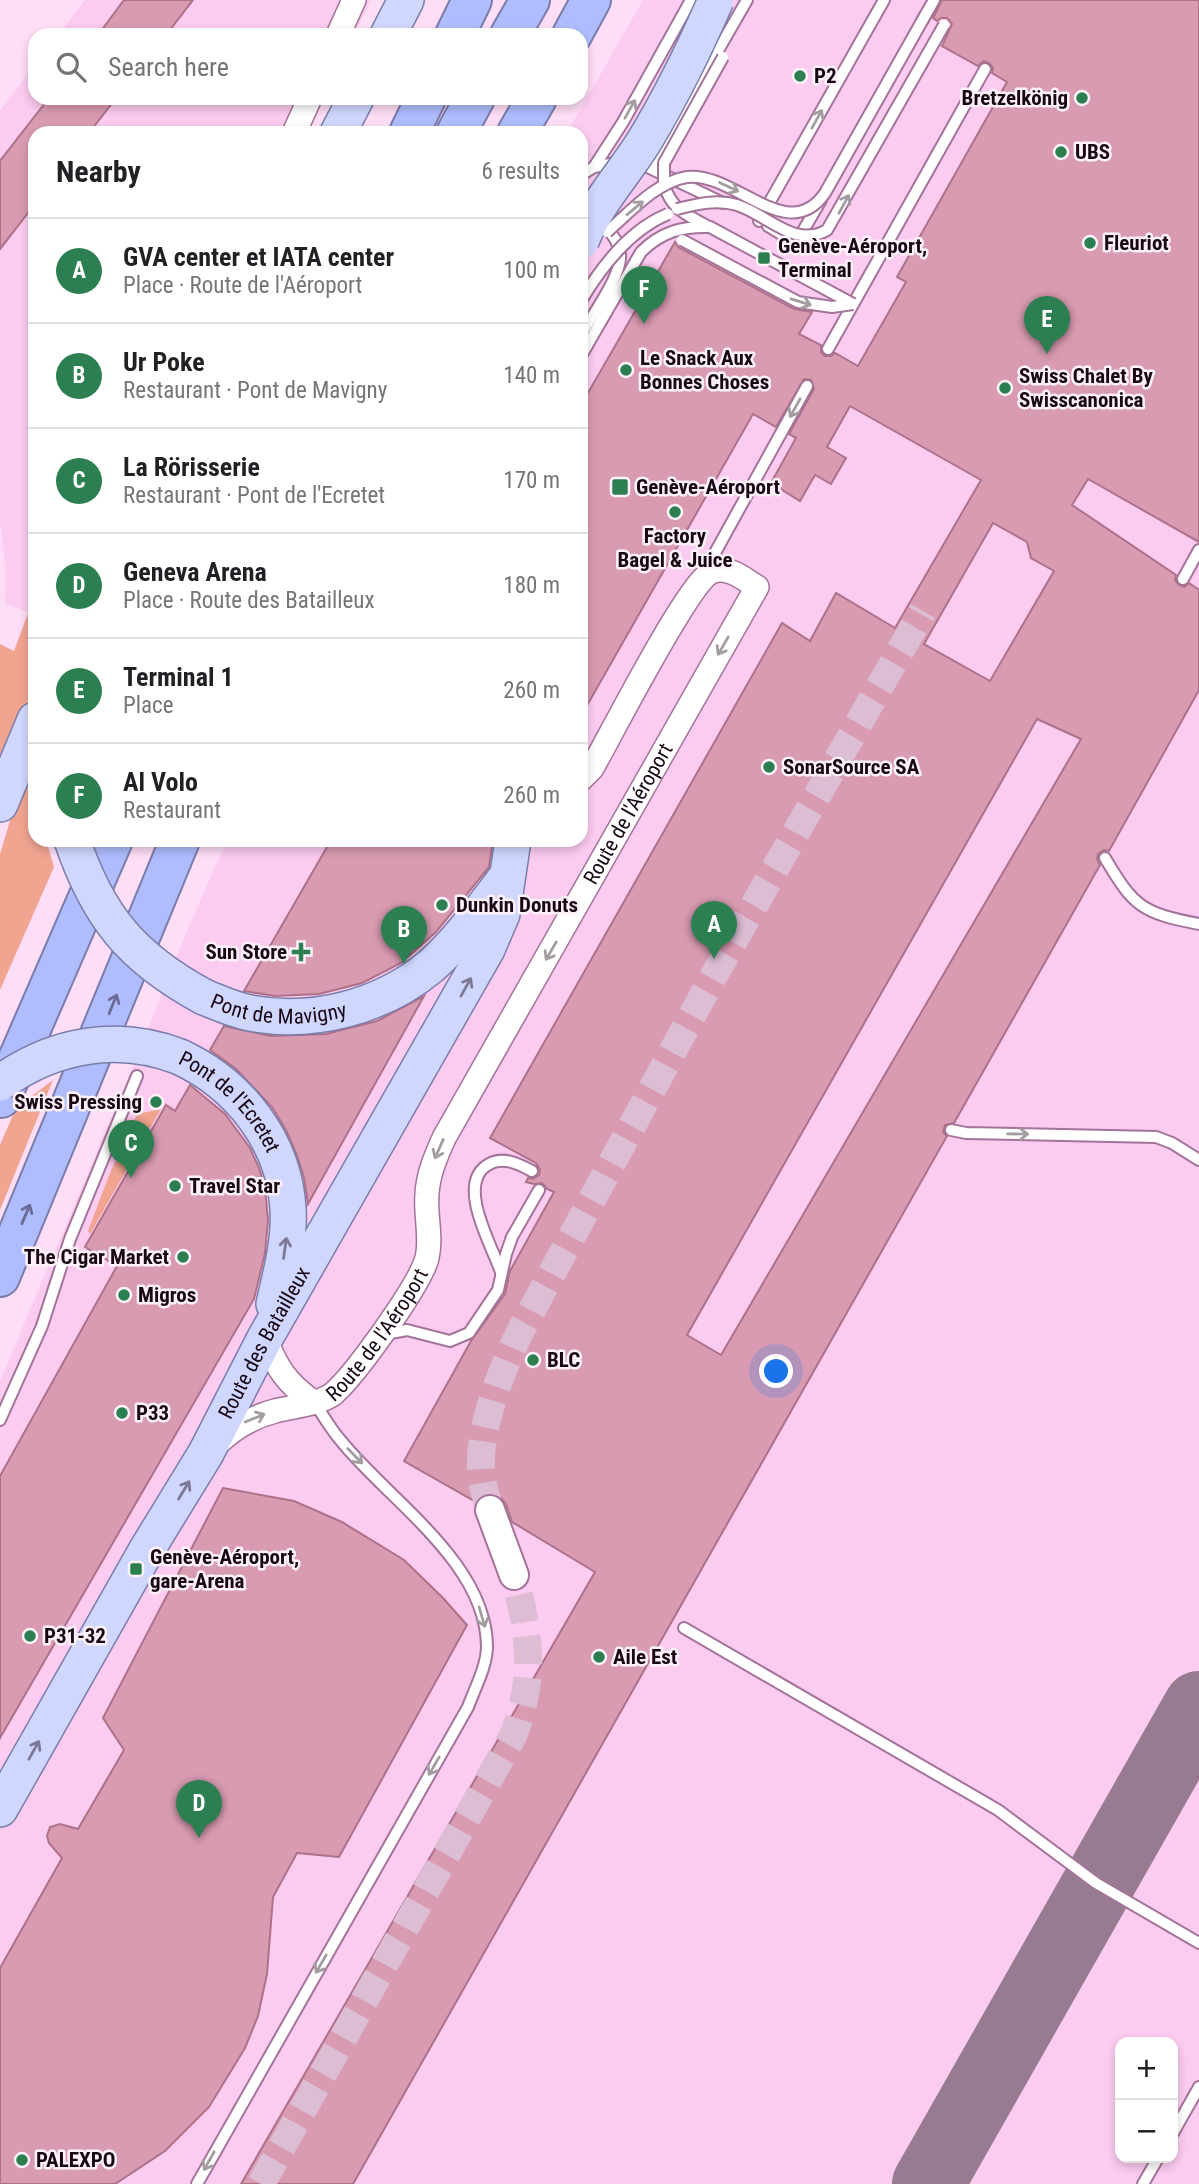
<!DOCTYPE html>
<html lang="en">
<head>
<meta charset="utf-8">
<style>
  :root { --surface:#fff; --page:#f2f2f2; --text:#202124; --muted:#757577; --line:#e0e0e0; --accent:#2c7f50 }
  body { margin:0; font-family:"Roboto Condensed",sans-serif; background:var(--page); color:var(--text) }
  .controls { position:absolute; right:21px; bottom:21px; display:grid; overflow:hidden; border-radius:14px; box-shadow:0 4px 10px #0003 }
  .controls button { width:63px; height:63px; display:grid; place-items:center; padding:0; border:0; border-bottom:2px solid var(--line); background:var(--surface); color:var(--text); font:35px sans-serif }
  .you { position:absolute; left:777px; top:1372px; width:24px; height:24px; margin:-18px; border:5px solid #fff; border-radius:50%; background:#1a73e8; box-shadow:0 0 0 10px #1a73e833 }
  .badge { display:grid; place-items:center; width:46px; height:46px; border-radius:50%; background:var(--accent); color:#fff; font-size:23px; font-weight:700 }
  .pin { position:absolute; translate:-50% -58px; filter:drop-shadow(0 2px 4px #0008) }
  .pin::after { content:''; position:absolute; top:37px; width:24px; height:21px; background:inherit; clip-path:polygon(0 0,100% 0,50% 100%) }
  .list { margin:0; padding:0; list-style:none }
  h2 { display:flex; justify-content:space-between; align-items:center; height:91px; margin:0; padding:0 28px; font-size:30px }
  h2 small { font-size:23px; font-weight:400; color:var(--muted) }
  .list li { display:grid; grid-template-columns:46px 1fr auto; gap:21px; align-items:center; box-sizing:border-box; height:105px; padding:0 28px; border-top:2px solid var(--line) }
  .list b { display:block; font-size:26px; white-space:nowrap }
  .list p { margin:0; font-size:23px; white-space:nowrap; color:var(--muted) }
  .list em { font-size:23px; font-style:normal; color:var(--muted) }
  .icon { flex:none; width:38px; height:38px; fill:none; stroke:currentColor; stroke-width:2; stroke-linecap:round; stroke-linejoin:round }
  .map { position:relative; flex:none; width:1199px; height:2184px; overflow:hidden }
  .search { position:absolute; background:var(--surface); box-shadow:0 4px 10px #0003; left:28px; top:28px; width:560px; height:77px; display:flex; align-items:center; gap:18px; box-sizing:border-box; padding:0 24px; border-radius:21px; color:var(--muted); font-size:26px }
  .panel { position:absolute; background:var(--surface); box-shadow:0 4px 10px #0003; left:28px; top:126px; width:560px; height:721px; border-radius:21px }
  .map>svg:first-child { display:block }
  .built { fill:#fccbf0; fill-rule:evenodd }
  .green { fill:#f1a591 }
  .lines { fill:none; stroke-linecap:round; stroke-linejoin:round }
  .taxiway { stroke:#977c91; stroke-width:72 }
  .building { fill:#d99bb2; stroke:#ad7288; stroke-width:2; fill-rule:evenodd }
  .tertiary-tunnel { stroke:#dcbdd4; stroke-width:28; stroke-dasharray:28 14; stroke-linecap:butt }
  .service-casing { stroke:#a47399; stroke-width:14 }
  .minor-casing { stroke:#a47399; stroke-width:26 }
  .tertiary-casing { stroke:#a47399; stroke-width:32 }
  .primary-casing { stroke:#7a7dac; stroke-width:38 }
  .motorway-casing { stroke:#7a7dac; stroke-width:42 }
  .service { stroke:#fff; stroke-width:10 }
  .minor { stroke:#fff; stroke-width:23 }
  .tertiary { stroke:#fff; stroke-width:28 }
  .primary { stroke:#cfd7fe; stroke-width:35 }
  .motorway { stroke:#afbcfd; stroke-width:38 }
  .service-bridge-casing { stroke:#a47399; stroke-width:14; stroke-linecap:butt }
  .primary-bridge-casing { stroke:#7a7dac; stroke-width:38; stroke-linecap:butt }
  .service-bridge { stroke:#fff; stroke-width:10 }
  .primary-bridge { stroke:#cfd7fe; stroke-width:35 }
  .oneway { stroke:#a39ca1 }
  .oneway2 { stroke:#7d7995 }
  .oneway3 { stroke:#6c6b95 }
  .poi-dot { fill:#2c7f50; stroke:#fdf2fa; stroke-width:2.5 }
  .labels { text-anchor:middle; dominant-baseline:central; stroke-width:5; stroke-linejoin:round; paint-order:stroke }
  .poi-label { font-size:21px; font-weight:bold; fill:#190715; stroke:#fdf2fa; text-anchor:start }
  .street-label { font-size:21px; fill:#190715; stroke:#fdf2fa }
</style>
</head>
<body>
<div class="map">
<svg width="1199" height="2184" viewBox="0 0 1199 2184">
  <rect width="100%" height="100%" fill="#feddf6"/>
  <!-- built -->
  <g class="built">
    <polygon points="85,0 371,0 354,35 58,35"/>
    <path d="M643 0H1199V2184H0V1381L136 1059 185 936 227 840H581V133H567ZM1120 2042H1173V2158H1120Z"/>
    <polygon points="35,65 35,98 323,98 306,133 35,133 35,615 5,603 6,573 0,521 0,111"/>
  </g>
  <!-- green -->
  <g class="green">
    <polygon points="28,613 35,615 35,686 0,760 0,644 14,651"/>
    <polygon points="35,758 35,840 46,840 54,867 0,990 0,854 13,811"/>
    <polygon points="53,1080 0,1210 0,1145 16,1108"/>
    <polygon points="161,1109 90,1234 88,1231 110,1173 137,1114"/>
  </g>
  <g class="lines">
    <!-- taxiway -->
    <polyline class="taxiway" points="928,2184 1199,1707"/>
  </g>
  <!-- building -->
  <g class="building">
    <polygon points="124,0 193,0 166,35 98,35"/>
    <path d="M942 0H1199V542L1088 479 1072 505 1176 575 1175 580 1179 585 1184 587 1189 583 1199 590V690L1109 851 1104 850 1098 854 1097 859 1100 865 954 1123 945 1125 943 1132 947 1136 353 2184H241L595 1572 512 1522 506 1504 500 1497 493 1494H485L476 1502 404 1461 471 1341 505 1294 510 1271 554 1192 547 1189 542 1183 534 1184 526 1182 528 1178 533 1179 539 1175 540 1170 536 1163 490 1138 782 623 810 641 836 593 895 628 981 480 850 406 827 447 846 458 831 484 815 475 800 501 771 483 796 438 789 434 814 389 811 380 804 379 776 427 753 414 581 716V405L675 242 678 247 794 309 812 312 799 334 821 345V352L825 356H831L835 353 858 366 906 282 897 277 1007 82 992 73 993 68 989 63 984 61 978 66 942 46 952 24 947 18H941L937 21 933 18ZM993 523 1027 542 1031 558 1054 571 990 681 924 644ZM1037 719 1081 739 721 1355 687 1335Z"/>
    <polygon points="49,98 116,98 89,133 35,133 35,204 0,249 0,161"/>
    <polygon points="331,840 493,840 489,867 436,932 401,963 362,983 319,994 275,996 244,991"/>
    <polygon points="424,996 308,1204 304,1178 297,1155 286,1130 272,1107 235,1068 210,1050 224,1026 271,1036 326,1034 377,1021"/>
    <polygon points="190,1085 225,1114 250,1148 259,1168 265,1188 268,1220 265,1253 254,1299 0,1738 0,1476 117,1266 85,1247 166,1105 175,1111"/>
    <polygon points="223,1488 294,1501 342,1522 404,1560 443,1598 467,1625 339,1857 297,1853 273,1897 267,1974 258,2016 245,2048 209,2107 165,2151 115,2184 0,2184 0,1968 62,1858 49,1843 47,1836 50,1827 60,1824 78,1829 124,1750 103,1718"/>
  </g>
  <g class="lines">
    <!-- tertiary-tunnel -->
    <g class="tertiary-tunnel">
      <path d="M490 1510C487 1499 483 1489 482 1478 475 1435 502 1368 521 1330L713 977 923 611"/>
      <path d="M261 2184 513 1736C536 1677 530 1636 514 1575"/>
    </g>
    <!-- service casing -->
    <g class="service-casing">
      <g id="service">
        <polyline points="922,21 934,0"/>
        <polyline points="637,162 723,203"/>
        <polyline points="594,167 623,122 691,0"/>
        <polyline points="651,167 747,0"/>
        <polyline points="581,175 594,167 621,162"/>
        <path d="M664 185C672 210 686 214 707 226"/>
        <polyline points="759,221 884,0"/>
        <polyline points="768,226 796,243 821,200"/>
        <path d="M581 335C591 317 623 274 620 254 619 242 612 233 604 225"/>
        <polyline points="828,349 985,69"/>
        <path d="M581 356 641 252C661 232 682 226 710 227"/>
        <polyline points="711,572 716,551 807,386"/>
        <polyline points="1183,579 1199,550"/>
        <path d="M1105 858C1134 907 1142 913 1199 924"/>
        <polyline points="951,1130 966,1133 1156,1137 1172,1143 1199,1160"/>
        <path d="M501 1272C492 1246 457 1186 486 1166 501 1155 517 1163 532 1171"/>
        <polyline points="385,1334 407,1330 450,1341 469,1333 498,1290 506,1254 512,1237 539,1190"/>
        <polyline points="0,1420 42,1326 70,1239 137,1076"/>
        <polyline points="684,1628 998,1810 1096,1883 1199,1943"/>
        <polyline points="1173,2133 1199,2087"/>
        <path d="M197 2184 468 1707C475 1688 487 1666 487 1646 486 1563 390 1501 342 1442 331 1430 323 1415 314 1402"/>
        <polyline points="1143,2184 1158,2158"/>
      </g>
    </g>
    <!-- minor casing -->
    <g class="minor-casing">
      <g id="minor">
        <polyline points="338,35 354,0"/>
        <polyline points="294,133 310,98"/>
        <path d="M265 1338C277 1369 287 1383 313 1402"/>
        <path id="s1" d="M218 1443C235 1427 252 1417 275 1411 294 1406 317 1405 333 1394 355 1375 420 1285 427 1258 432 1237 425 1215 427 1194 428 1174 436 1156 444 1138L757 587C744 579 729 566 713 571 689 580 610 737 592 768L581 779"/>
      </g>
    </g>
    <!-- tertiary casing -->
    <g class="tertiary-casing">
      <polyline id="tertiary" points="490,1510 514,1575"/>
    </g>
    <!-- primary casing -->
    <g class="primary-casing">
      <g id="primary">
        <polyline points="388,35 406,0"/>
        <polyline points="338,133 356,98"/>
        <polyline points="0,804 35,720"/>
        <path id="s2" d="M204 997C219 1003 234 1010 250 1013 313 1025 382 1007 431 966 459 941 482 909 504 880"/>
        <path id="s3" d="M180 1057C240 1085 284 1142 288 1208 290 1241 281 1273 274 1304"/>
        <path id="s4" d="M0 1809 146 1551 206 1453 265 1338 487 949 502 914 513 840"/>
      </g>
    </g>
    <!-- motorway casing -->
    <g class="motorway-casing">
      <g id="motorway">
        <polyline points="455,35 472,0"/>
        <polyline points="510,35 530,0"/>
        <polyline points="572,35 591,0"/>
        <polyline points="409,133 426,98"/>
        <polyline points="456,133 475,98"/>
        <polyline points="517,133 537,98"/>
        <polyline points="1,1098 113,840"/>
        <polyline points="0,1277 180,840"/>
      </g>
    </g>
    <!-- service -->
    <use href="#service" class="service"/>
    <!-- minor -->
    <use href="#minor" class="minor"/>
    <!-- tertiary -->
    <use href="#tertiary" class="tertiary"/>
    <!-- primary -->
    <use href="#primary" class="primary"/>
    <!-- motorway -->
    <use href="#motorway" class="motorway"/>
    <!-- service-bridge casing -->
    <g class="service-bridge-casing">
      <g id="service-bridge">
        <polyline points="664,185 664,163 723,57"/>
        <path d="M677 209C697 204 717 199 737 205 768 215 795 249 827 230L944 25"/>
        <polyline points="710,227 853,304"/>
        <path d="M607 232C630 212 656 182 687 177 734 171 788 247 825 193L926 14"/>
        <polyline points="682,240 798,302 832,307 853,304"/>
        <path d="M581 301C601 267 631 229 668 214"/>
      </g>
    </g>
    <!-- primary-bridge casing -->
    <g class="primary-bridge-casing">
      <g id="primary-bridge">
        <path d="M581 241C596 203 624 174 645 140 672 95 695 48 716 0"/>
        <path d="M72 840C98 917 132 958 204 997"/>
        <path d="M0 1083C54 1044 118 1033 180 1057"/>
      </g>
    </g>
    <!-- service-bridge -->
    <use href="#service-bridge" class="service-bridge"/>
    <!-- primary-bridge -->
    <use href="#primary-bridge" class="primary-bridge"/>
  </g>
  <!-- one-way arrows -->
  <defs><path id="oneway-shaft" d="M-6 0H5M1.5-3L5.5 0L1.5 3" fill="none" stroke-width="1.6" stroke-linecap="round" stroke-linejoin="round" transform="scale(1.75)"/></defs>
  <g class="oneway">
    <use href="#oneway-shaft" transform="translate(630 109) rotate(-61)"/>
    <use href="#oneway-shaft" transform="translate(817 119) rotate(-61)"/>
    <use href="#oneway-shaft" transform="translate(729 187) rotate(26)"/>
    <use href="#oneway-shaft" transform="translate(844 204) rotate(-61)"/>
    <use href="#oneway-shaft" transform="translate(635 208) rotate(-40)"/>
    <use href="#oneway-shaft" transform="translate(801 302) rotate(17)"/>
    <use href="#oneway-shaft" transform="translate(795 408) rotate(119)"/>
    <use href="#oneway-shaft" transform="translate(723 646) rotate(120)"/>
    <use href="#oneway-shaft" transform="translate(551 951) rotate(120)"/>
    <use href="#oneway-shaft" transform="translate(1018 1134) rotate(1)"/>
    <use href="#oneway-shaft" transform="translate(439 1149) rotate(114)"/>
    <use href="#oneway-shaft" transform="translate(255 1418) rotate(-22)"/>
    <use href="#oneway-shaft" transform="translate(355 1456) rotate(46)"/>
    <use href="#oneway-shaft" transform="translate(482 1617) rotate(74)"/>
    <use href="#oneway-shaft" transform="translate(434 1766) rotate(120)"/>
    <use href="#oneway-shaft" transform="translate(321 1964) rotate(120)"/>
    <use href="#oneway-shaft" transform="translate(209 2161) rotate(119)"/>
  </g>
  <g class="oneway2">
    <use href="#oneway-shaft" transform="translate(466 987) rotate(-61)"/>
    <use href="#oneway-shaft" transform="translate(285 1248) rotate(-82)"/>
    <use href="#oneway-shaft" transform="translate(184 1490) rotate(-59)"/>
    <use href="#oneway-shaft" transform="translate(34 1750) rotate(-61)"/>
  </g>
  <g class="oneway3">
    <use href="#oneway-shaft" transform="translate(113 1004) rotate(-68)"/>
    <use href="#oneway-shaft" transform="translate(26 1214) rotate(-67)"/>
  </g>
  <!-- markers -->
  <g class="poi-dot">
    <circle cx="800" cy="76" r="7"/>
    <circle cx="1082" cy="98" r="7"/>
    <circle cx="1061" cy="152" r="7"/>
    <circle cx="1090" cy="243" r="7"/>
    <rect x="757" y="251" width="14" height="14" rx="3.5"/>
    <circle cx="626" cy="370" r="7"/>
    <circle cx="1005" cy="388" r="7"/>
    <rect x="611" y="478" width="18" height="18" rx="3.5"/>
    <circle cx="675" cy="512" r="7"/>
    <circle cx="769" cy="767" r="7"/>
    <circle cx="442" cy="905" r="7"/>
    <path d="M297.5 941.5h7v7h7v7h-7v7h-7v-7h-7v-7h7z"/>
    <circle cx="156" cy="1102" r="7"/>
    <circle cx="175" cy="1186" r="7"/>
    <circle cx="183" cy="1257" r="7"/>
    <circle cx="124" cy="1295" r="7"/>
    <circle cx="533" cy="1360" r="7"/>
    <circle cx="122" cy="1413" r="7"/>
    <rect x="129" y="1562" width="14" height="14" rx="3.5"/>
    <circle cx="30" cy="1636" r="7"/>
    <circle cx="599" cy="1657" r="7"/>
    <circle cx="22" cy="2160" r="7"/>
  </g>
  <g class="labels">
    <!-- poi labels -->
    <g class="poi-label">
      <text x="814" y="76">P2</text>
      <text x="1068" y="98" text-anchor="end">Bretzelkönig</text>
      <text x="1075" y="152">UBS</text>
      <text x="1104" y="243">Fleuriot</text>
      <text x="778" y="246">Genève-Aéroport,<tspan x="778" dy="24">Terminal</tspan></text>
      <text x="640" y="358">Le Snack Aux<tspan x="640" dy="24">Bonnes Choses</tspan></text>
      <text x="1019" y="376">Swiss Chalet By<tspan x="1019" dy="24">Swisscanonica</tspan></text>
      <text x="636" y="487">Genève-Aéroport</text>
      <text x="675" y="536" text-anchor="middle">Factory<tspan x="675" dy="24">Bagel &amp; Juice</tspan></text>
      <text x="783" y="767">SonarSource SA</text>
      <text x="456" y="905">Dunkin Donuts</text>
      <text x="287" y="952" text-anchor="end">Sun Store</text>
      <text x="142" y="1102" text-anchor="end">Swiss Pressing</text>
      <text x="189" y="1186">Travel Star</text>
      <text x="169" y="1257" text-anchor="end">The Cigar Market</text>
      <text x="138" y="1295">Migros</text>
      <text x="547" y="1360">BLC</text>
      <text x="136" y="1413">P33</text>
      <text x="150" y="1557">Genève-Aéroport,<tspan x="150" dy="24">gare-Arena</tspan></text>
      <text x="44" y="1636">P31-32</text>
      <text x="613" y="1657">Aile Est</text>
      <text x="36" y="2160">PALEXPO</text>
    </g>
    <!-- street labels -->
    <g class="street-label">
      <text stroke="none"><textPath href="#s1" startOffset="789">Route de l'Aéroport</textPath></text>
      <text stroke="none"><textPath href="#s2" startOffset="77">Pont de Mavigny</textPath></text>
      <text stroke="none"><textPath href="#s3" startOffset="68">Pont de l'Ecretet</textPath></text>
      <text stroke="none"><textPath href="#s1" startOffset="201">Route de l'Aéroport</textPath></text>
      <text stroke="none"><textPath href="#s4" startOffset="536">Route des Batailleux</textPath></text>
    </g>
  </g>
</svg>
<div class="controls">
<button>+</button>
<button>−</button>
</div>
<div class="you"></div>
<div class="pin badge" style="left:714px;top:959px">A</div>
<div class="pin badge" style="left:404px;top:964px">B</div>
<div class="pin badge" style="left:131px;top:1178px">C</div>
<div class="pin badge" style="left:199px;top:1838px">D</div>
<div class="pin badge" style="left:1047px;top:354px">E</div>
<div class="pin badge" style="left:644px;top:324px">F</div>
<div class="search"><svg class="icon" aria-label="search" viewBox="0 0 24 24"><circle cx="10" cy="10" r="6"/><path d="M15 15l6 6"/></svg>Search here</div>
<section class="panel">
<h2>Nearby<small>6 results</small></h2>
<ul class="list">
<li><span class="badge">A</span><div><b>GVA center et IATA center</b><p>Place · Route de l'Aéroport</p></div><em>100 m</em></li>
<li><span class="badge">B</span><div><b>Ur Poke</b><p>Restaurant · Pont de Mavigny</p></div><em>140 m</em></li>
<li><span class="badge">C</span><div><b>La Rörisserie</b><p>Restaurant · Pont de l'Ecretet</p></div><em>170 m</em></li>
<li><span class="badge">D</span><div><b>Geneva Arena</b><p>Place · Route des Batailleux</p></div><em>180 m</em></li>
<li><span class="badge">E</span><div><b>Terminal 1</b><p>Place</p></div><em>260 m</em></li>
<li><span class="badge">F</span><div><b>Al Volo</b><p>Restaurant</p></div><em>260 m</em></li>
</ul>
</section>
</div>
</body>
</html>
